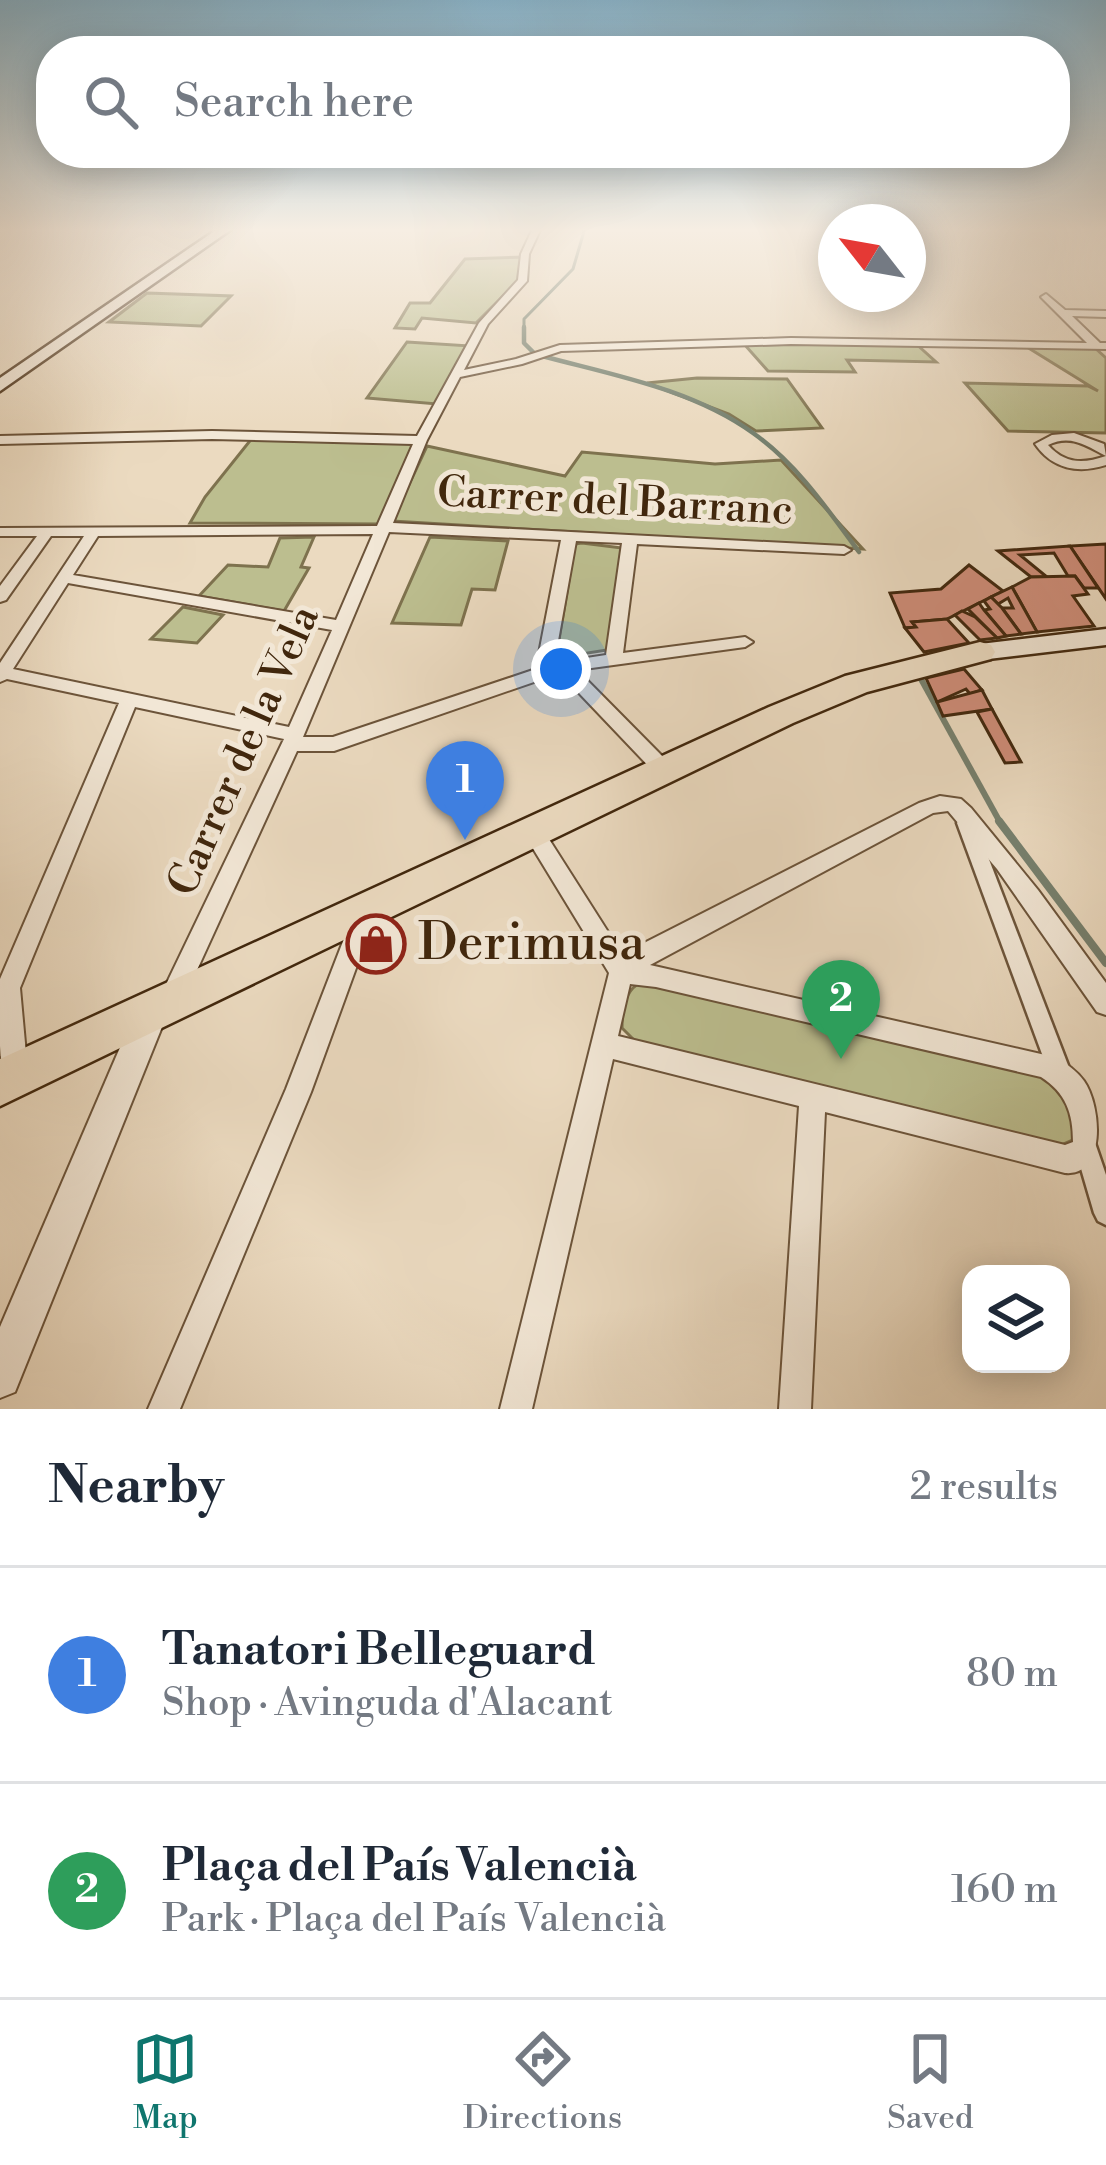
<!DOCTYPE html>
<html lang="en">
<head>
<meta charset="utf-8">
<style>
  :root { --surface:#fff; --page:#f6f6f7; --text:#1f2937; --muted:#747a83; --line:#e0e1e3; --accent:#0f766e }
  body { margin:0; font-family:"Libre Bodoni",serif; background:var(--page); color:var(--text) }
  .controls { position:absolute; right:36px; bottom:36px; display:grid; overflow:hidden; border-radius:24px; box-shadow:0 6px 30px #0003 }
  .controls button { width:108px; height:108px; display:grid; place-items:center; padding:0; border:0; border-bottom:3px solid var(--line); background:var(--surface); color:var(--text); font:60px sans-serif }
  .compass { position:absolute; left:818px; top:204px; width:108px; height:108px; border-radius:50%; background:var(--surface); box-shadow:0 6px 30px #0003; rotate:301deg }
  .you { position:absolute; left:561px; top:669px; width:42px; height:42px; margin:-30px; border:9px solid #fff; border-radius:50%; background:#1a73e8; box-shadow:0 0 0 18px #1a73e833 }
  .badge { display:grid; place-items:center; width:78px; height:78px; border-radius:50%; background:var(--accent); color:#fff; font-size:39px; font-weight:700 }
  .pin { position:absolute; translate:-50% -99px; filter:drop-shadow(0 3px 6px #0008) }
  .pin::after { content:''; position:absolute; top:63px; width:42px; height:36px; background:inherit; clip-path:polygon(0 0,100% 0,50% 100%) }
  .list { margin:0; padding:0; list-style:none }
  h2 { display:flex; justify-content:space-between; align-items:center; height:156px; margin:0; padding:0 48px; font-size:51px }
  h2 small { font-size:39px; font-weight:400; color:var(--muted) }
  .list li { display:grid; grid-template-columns:78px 1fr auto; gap:36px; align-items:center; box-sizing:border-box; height:216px; padding:0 48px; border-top:3px solid var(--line) }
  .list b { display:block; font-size:45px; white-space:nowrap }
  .list p { margin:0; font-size:39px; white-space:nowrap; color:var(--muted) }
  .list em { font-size:39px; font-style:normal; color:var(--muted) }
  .icon { flex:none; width:66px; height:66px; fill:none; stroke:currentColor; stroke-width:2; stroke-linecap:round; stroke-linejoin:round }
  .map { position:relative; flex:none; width:1106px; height:1409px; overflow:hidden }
  .search { position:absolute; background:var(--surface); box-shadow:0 6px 30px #0003; left:36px; right:36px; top:36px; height:132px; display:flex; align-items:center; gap:30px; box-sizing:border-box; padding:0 42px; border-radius:48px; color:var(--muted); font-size:45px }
  .sheet { height:588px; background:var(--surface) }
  nav { display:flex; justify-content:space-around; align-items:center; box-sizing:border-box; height:168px; border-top:3px solid var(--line); background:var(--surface); font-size:33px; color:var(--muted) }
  nav a { display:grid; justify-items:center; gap:6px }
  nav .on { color:var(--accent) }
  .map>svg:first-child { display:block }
  .green { fill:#bcbe8f; stroke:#7e724e; stroke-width:3 }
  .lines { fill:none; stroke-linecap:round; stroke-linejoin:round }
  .stream-far3 { stroke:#76806e; stroke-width:3 }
  .stream-far2 { stroke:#76806e; stroke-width:4.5 }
  .stream-far1 { stroke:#76806e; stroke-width:6 }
  .stream { stroke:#76806e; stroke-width:8 }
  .building { fill:#ce8c78; stroke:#41270d; stroke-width:3 }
  .pedestrian-casing { stroke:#6c543a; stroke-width:5 }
  .minor-casing { stroke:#6c543a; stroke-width:4 }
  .tertiary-casing { stroke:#6c543a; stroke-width:4 }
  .secondary-casing { stroke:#41270d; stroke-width:5 }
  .trunk-casing { stroke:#41270d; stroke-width:5 }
  .pedestrian { fill:#f2e7d6; fill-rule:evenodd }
  .minor { fill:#f2e7d6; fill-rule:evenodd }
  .tertiary { fill:#f2e7d6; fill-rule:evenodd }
  .secondary { fill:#f2e7d6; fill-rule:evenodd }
  .trunk { fill:#ebdac0; fill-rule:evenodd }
  .labels { text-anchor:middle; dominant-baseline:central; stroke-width:10; stroke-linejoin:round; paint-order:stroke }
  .street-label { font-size:42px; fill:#41270d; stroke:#f2e7d6 }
  .near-poi-label { font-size:51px; fill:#41270d; stroke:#f2e7d6; text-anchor:start }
</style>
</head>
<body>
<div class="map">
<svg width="1106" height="1409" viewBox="0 0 1106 1409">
  <rect width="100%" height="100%" fill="#ebdac0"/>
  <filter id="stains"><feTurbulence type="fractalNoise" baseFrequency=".00167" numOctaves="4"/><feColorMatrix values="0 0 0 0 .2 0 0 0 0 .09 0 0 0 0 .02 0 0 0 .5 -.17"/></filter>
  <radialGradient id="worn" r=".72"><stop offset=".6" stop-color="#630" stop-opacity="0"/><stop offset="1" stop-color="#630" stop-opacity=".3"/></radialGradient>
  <!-- green -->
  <g class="green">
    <polygon points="522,257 520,279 476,323 422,318 415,329 395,328 410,303 430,303 465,259"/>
    <polygon points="147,293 231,296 201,326 109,322"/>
    <polygon points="407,342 471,346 437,404 367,398"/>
    <polygon points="914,342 936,362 847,360 855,372 768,371 744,344"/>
    <polygon points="1022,344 1095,348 1106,358 1106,433 1008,431 965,383 1088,386 1098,391"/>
    <polygon points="697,378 787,379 822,428 756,431 729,414 647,383"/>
    <polygon points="253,437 414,442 379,524 190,523 205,497"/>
    <polygon points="427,446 565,476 582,452 715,464 781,460 863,549 392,521"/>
    <polygon points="314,537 301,567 309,568 284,611 199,596 228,565 268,567 280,538"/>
    <polygon points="430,537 508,541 495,590 472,589 461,625 392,623"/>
    <polygon points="582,543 622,548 607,650 556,658 575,544"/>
    <polygon points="183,607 223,615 197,643 151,639"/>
    <path d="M640 983 1049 1075 1065 1090 1077 1138 1061 1145 637 1043 622 1028C622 1012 625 990 640 983Z"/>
  </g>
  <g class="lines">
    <!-- stream-far3 -->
    <polyline class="stream-far3" points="524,330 524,319 573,269 585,228"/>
    <!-- stream-far2 -->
    <g class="stream-far2">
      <polyline points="524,327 524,343 534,353"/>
      <path d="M542 356C613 375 692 389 753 433 797 464 828 510 859 552"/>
    </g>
    <!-- stream-far1 -->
    <polyline class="stream-far1" points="921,679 1001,824"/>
    <!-- stream -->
    <polyline class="stream" points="999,821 1106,963"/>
  </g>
  <!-- building -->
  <g class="building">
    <polygon points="1106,544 1106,599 1070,546"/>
    <polygon points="1070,546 1098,588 1084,588 1075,576 1068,576 1054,553 1020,555 1047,577 1031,577 998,551"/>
    <polygon points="969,565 1003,591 947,619 912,622 916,627 905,628 890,593 941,589"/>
    <polygon points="1075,576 1088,594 1073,596 1094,626 1037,632 1012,587 1031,577"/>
    <polygon points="1012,587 1037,632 1021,634 1002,608 1013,608 1008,598 998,604 991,597"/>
    <polygon points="991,597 1002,608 1021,634 1006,636 984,610 990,609 984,601"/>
    <polygon points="979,603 984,610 1006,636 997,638 968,609"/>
    <polygon points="962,611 975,617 997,638 980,640 955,615"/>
    <polygon points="947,619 969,643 924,652 905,628 916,627 912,622"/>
    <polygon points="964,669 982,690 970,694 966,689 937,702 926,678"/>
    <polygon points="982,690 992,709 943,716 937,702"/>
    <polygon points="992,709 1021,762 1005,763 977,712"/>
  </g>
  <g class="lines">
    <!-- pedestrian casing -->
    <g class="pedestrian-casing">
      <g id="pedestrian">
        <polygon points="966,816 972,818 975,823 1071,1073 1068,1080 1060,1083 1052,1080 1049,1073 957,823 960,818"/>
        <polygon points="1086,1137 1094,1140 1106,1175 1106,1225 1098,1221 1094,1213 1075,1148 1078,1140"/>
      </g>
    </g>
    <!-- minor casing -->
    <g class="minor-casing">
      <g id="minor">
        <path d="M533 228H541L529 254 527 281 488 324 464 370 516 359 560 345 791 338 1087 343 1041 297 1046 294 1065 310 1106 311V317L1072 316 1100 343H1106V349L791 344 561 351 522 364 460 377 427 440 393 523 844 546 851 550 844 554 637 544 623 653 745 637 753 642 745 647 577 670 671 765 674 770 671 775H657L560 673 334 751H297L181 1005 172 1008 163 1005 160 997 284 739 135 707 20 988 28 1076 24 1085 15 1089 6 1085 2 1076 0 1046V979L119 703 7 679 0 682V663L84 536H51L6 600 0 602V586L37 536H0V528L377 526 413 444 212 439 0 444V436L212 431 417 436 479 323 518 280 521 254ZM389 532 561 540 536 669 333 737H303ZM373 534 336 620 73 575 98 536ZM576 541 622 543 606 655 554 663ZM68 583 332 630 289 727 13 669Z"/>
        <path d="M1074 433 1104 444 1106 456C1086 446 1071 434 1048 445 1065 464 1083 464 1106 456V465C1078 474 1052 469 1035 444L1052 435Z"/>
        <path d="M940 796 961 799 971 808 1038 890 1106 983V1015L1097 1012 997 869 948 811 933 813 650 965 1054 1057C1066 1063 1076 1070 1084 1081 1102 1107 1106 1177 1065 1173L825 1112 811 1409H779L799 1106 613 1059 532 1409H500L609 973 526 837 523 831 526 825 533 823 540 825 624 957 646 942 919 803ZM630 984 656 987 1041 1077C1066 1093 1073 1113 1073 1142L1065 1145 618 1036Z"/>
        <polygon points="365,903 373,906 376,913 311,1092 180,1409 148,1409 286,1089 354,913 357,906"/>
      </g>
    </g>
    <!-- tertiary casing -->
    <g class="tertiary-casing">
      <polygon id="tertiary" points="152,997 164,1001 168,1012 15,1392 0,1398 0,1327 140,1001"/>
    </g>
    <!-- secondary casing -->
    <g class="secondary-casing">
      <g id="secondary">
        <polygon points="219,228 233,228 0,391 0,378"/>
        <polygon points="1106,629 1106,645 980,660 967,652 980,644"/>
      </g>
    </g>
    <!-- trunk casing -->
    <g class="trunk-casing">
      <polygon id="trunk" points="980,642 991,645 995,652 991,659 867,692 793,723 0,1106 0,1059 769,707 845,676"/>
    </g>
    <!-- pedestrian -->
    <use href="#pedestrian" class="pedestrian"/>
    <!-- minor -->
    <use href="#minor" class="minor"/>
    <!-- tertiary -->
    <use href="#tertiary" class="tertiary"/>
    <!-- secondary -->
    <use href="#secondary" class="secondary"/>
    <!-- trunk -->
    <use href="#trunk" class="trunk"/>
  </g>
  <!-- sky -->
  <linearGradient id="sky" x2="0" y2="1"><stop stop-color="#88b7d1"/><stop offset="0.54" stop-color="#f6eee3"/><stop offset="1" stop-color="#f6eee3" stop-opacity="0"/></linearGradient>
  <rect width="1106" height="426" fill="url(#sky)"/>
  <!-- icons -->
  <defs>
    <g id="shop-ring" transform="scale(3)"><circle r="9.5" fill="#f2e7d6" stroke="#8f2418" stroke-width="1.5"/><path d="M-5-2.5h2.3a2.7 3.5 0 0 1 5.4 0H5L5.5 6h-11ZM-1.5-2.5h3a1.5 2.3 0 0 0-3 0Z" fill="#8f2418"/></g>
  </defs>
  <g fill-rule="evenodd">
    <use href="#shop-ring" x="376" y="944"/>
  </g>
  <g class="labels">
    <!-- street labels -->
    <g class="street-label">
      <text transform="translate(615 502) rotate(3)">Carrer del Barranc</text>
      <text transform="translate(244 751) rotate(-66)">Carrer de la Vela</text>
    </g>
    <!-- near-poi labels -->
    <g class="near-poi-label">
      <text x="418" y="944">Derimusa</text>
    </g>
  </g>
  <rect width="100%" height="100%" filter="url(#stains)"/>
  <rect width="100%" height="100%" fill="url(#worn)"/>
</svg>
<div class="controls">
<button><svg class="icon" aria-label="layers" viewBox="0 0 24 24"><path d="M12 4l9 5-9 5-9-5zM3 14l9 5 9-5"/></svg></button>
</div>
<svg class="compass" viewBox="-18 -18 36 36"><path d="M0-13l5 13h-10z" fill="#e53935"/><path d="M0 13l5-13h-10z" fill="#747a83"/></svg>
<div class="you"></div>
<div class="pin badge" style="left:465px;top:840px;background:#3f7fe0">1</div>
<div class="pin badge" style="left:841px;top:1059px;background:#2e9e5b">2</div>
<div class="search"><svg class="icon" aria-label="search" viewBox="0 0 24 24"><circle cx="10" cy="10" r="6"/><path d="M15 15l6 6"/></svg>Search here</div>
</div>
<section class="sheet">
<h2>Nearby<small>2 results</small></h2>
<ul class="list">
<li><span class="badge" style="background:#3f7fe0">1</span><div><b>Tanatori Belleguard</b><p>Shop · Avinguda d'Alacant</p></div><em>80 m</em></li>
<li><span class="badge" style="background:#2e9e5b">2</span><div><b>Plaça del País Valencià</b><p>Park · Plaça del País Valencià</p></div><em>160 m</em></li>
</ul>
</section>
<nav>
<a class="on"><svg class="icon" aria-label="map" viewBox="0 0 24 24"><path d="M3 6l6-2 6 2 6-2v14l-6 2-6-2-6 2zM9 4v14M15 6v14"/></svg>Map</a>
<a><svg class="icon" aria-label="directions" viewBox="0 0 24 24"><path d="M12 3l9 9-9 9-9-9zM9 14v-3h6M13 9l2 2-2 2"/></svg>Directions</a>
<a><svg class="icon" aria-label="saved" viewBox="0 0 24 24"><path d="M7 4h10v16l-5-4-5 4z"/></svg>Saved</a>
</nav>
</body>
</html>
